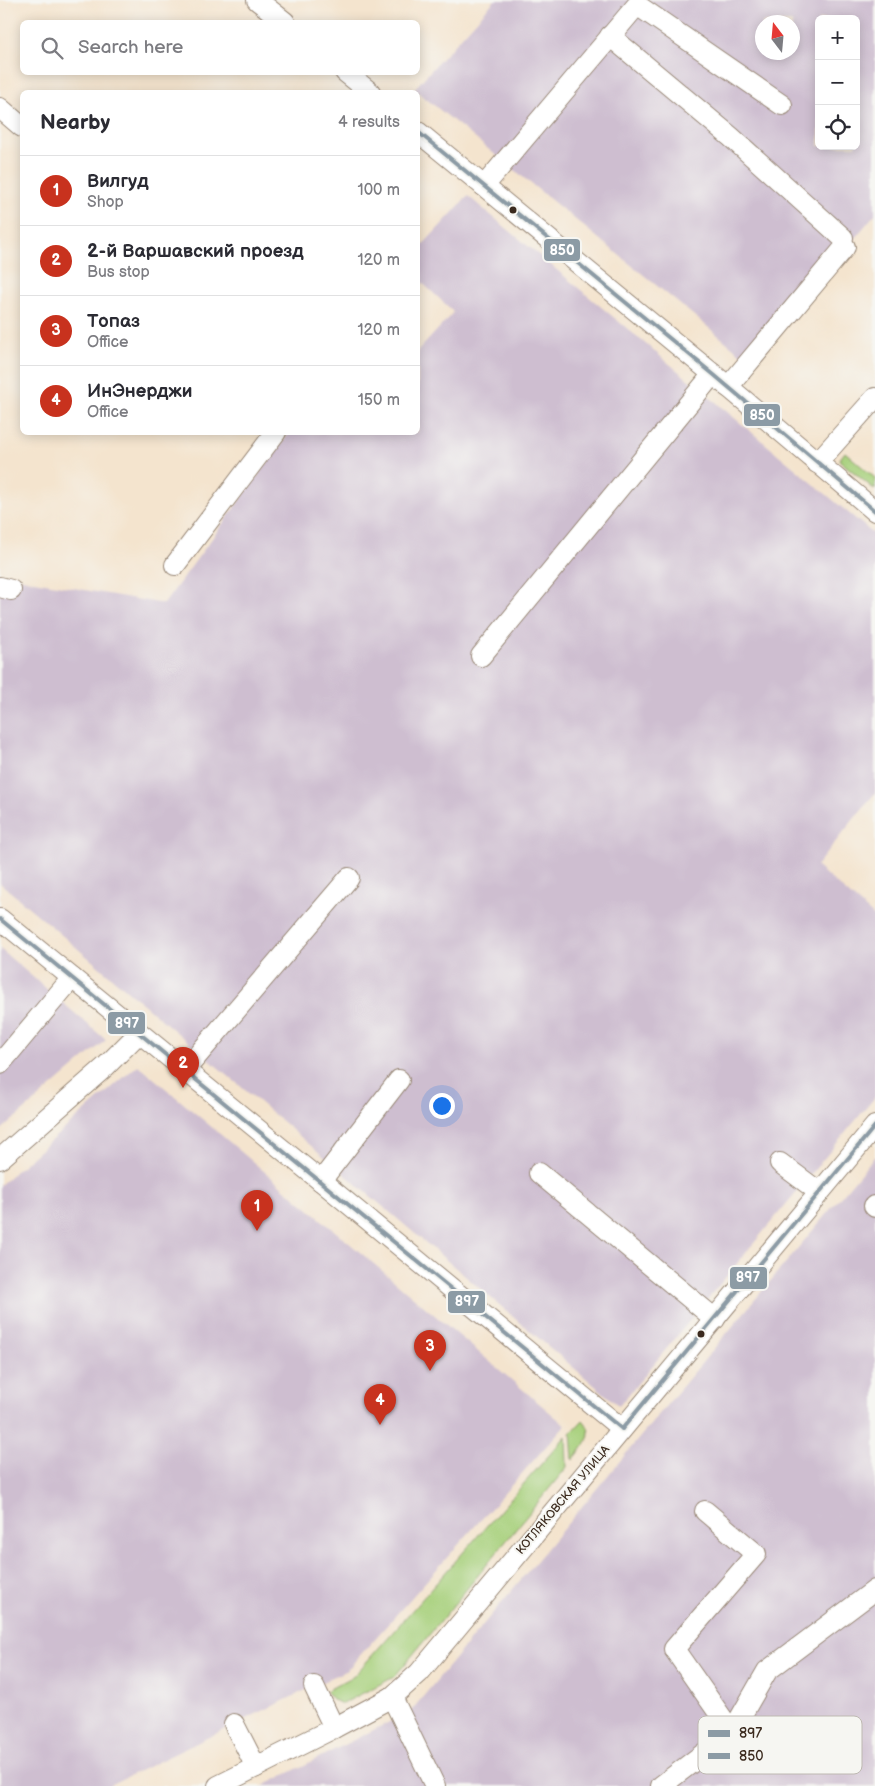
<!DOCTYPE html>
<html lang="en">
<head>
<meta charset="utf-8">
<style>
  :root { --surface:#fff; --page:#f7f7f7; --text:#2b2b33; --muted:#7c7c81; --line:#e1e1e2; --accent:#c8321e }
  body { margin:0; font-family:"Balsamiq Sans",sans-serif; background:var(--page); color:var(--text) }
  .controls { position:absolute; right:15px; top:15px; display:grid; overflow:hidden; border-radius:8px; box-shadow:0 2px 12px #0003 }
  .controls button { width:45px; height:45px; display:grid; place-items:center; padding:0; border:0; border-bottom:1px solid var(--line); background:var(--surface); color:var(--text); font:25px sans-serif }
  .compass { position:absolute; left:755px; top:15px; width:45px; height:45px; border-radius:50%; background:var(--surface); box-shadow:0 2px 12px #0003; rotate:344deg }
  .you { position:absolute; left:441px; top:1105px; width:18px; height:18px; margin:-12px; border:4px solid #fff; border-radius:50%; background:#1a73e8; box-shadow:0 0 0 8px #1a73e833 }
  .badge { display:grid; place-items:center; width:32px; height:32px; border-radius:50%; background:var(--accent); color:#fff; font-size:16px; font-weight:700 }
  .pin { position:absolute; translate:-50% -41px; filter:drop-shadow(0 1px 2px #0008) }
  .pin::after { content:''; position:absolute; top:26px; width:18px; height:15px; background:inherit; clip-path:polygon(0 0,100% 0,50% 100%) }
  .list { margin:0; padding:0; list-style:none }
  h2 { display:flex; justify-content:space-between; align-items:center; height:65px; margin:0; padding:0 20px; font-size:21px }
  h2 small { font-size:16px; font-weight:400; color:var(--muted) }
  .list li { display:grid; grid-template-columns:32px 1fr auto; gap:15px; align-items:center; box-sizing:border-box; height:70px; padding:0 20px; border-top:1px solid var(--line) }
  .list b { display:block; font-size:19px; white-space:nowrap }
  .list p { margin:0; font-size:16px; white-space:nowrap; color:var(--muted) }
  .list em { font-size:16px; font-style:normal; color:var(--muted) }
  .icon { flex:none; width:28px; height:28px; fill:none; stroke:currentColor; stroke-width:2; stroke-linecap:round; stroke-linejoin:round }
  .map { position:relative; flex:none; width:875px; height:1786px; overflow:hidden }
  .search { position:absolute; background:var(--surface); box-shadow:0 2px 12px #0003; left:20px; top:20px; width:400px; height:55px; display:flex; align-items:center; gap:12px; box-sizing:border-box; padding:0 18px; border-radius:8px; color:var(--muted); font-size:19px }
  .panel { position:absolute; background:var(--surface); box-shadow:0 2px 12px #0003; left:20px; top:90px; width:400px; height:345px; border-radius:8px }
  .map>svg:first-child { display:block }
  .industrial { fill:#cebed0; fill-rule:evenodd }
  .green { fill:#a7d07b; stroke:#717d4c }
  .lines { fill:none; stroke-linecap:round; stroke-linejoin:round }
  .minor-casing { stroke:#988776; stroke-width:22 }
  .minor { stroke:#fff; stroke-width:20 }
  .bus-1-casing { stroke:#f6f6f2; stroke-width:8 }
  .bus-2-casing { stroke:#f6f6f2; stroke-width:8 }
  .bus-1 { stroke:#8c9ba5; stroke-width:4 }
  .bus-2 { stroke:#8c9ba5; stroke-width:4 }
  .bus-dot { fill:#3b2a1e; stroke:#f6f6f2; stroke-width:2 }
  .labels { text-anchor:middle; dominant-baseline:central; stroke-width:4; stroke-linejoin:round; paint-order:stroke }
  .street-label { font-size:12px; fill:#3b2a1e; stroke:#f6f6f2 }
  .key { fill:#f6f6f2; stroke:#beb9b2; stroke-width:1 }
  .key-label { font-size:14px; fill:#3b2a1e }
  .line-badge { stroke:#f6f6f2; stroke-width:2 }
  .badge-label { font-size:14px; text-anchor:middle; font-weight:bold; fill:#fff }
</style>
</head>
<body>
<div class="map">
<svg width="875" height="1786" viewBox="0 0 875 1786">
  <rect width="100%" height="100%" fill="#f6f6f2"/>
  <filter id="ink" filterUnits="userSpaceOnUse"><feTurbulence type="fractalNoise" baseFrequency=".02" numOctaves="2"/><feDisplacementMap in="SourceGraphic" scale="10" xChannelSelector="R" yChannelSelector="G"/><feConvolveMatrix kernelMatrix="1 2 1 2 8 2 1 2 1" color-interpolation-filters="sRGB"/></filter>
  <filter id="wash" filterUnits="userSpaceOnUse"><feTurbulence type="fractalNoise" baseFrequency=".0096" numOctaves="4" result="noise"/><feDisplacementMap in="SourceGraphic" scale="20" xChannelSelector="R" yChannelSelector="G"/><feGaussianBlur stdDeviation="1.12" result="paint"/><feColorMatrix in="noise" values="0 0 0 0 0 0 0 0 0 0 0 0 0 0 0 0 0 1.4 0 .05"/><feComposite in="paint" operator="in"/></filter>
  <g filter="url(#wash)">
    <rect width="100%" height="100%" fill="#f4e4ce"/>
    <!-- industrial -->
    <g class="industrial">
      <path d="M495 0H875V214L751 362 414 89ZM819 19H856V146H819ZM762 22H792V52H762Z"/>
      <polygon points="468,196 875,535 875,793 816,866 875,917 875,1097 619,1406 0,883 0,575 164,604 289,433 418,432 418,351 454,312 418,279 418,250"/>
      <polygon points="0,949 106,1040 0,1131"/>
      <polygon points="138,1065 565,1425 347,1670 108,1786 0,1786 0,1185"/>
      <polygon points="875,1156 875,1786 263,1786 411,1711"/>
    </g>
    <!-- green -->
    <g class="green">
      <polygon points="845,452 875,478 875,490 839,460"/>
      <path d="M583 1420C597 1435 583 1447 573 1460L571 1433Z"/>
      <polygon points="566,1436 567,1467 406,1663 394,1677 342,1704 334,1700 326,1691 354,1676"/>
    </g>
  </g>
  <g filter="url(#ink)">
    <g class="lines">
      <!-- minor casing -->
      <g class="minor-casing">
        <g id="minor">
          <polyline points="257,0 285,22"/>
          <polyline points="610,36 731,137 843,238"/>
          <polyline points="345,72 370,92"/>
          <polyline points="0,108 22,127"/>
          <polyline points="418,132 713,374 875,511"/>
          <polyline points="484,186 637,5 782,105"/>
          <polyline points="728,387 845,247"/>
          <polyline points="817,463 875,398"/>
          <polyline points="175,565 276,432"/>
          <polyline points="0,587 11,590"/>
          <polyline points="481,656 713,374"/>
          <polyline points="0,919 321,1181 622,1429"/>
          <polyline points="0,1064 72,978"/>
          <polyline points="185,1070 349,878"/>
          <polyline points="0,1159 105,1067 139,1033"/>
          <polyline points="780,1163 819,1192"/>
          <polyline points="539,1173 715,1319"/>
          <polyline points="321,1181 399,1080"/>
          <polyline points="874,1206 875,1207"/>
          <polyline points="705,1511 756,1554 674,1649 732,1732"/>
          <polyline points="314,1686 334,1728"/>
          <polyline points="392,1697 435,1786"/>
          <polyline points="234,1724 256,1767"/>
          <polyline points="218,1786 334,1728 392,1697 419,1673 875,1126"/>
          <polyline points="661,1786 732,1732 767,1671 875,1590"/>
        </g>
      </g>
      <!-- minor -->
      <use href="#minor" class="minor"/>
      <!-- bus-1 casing -->
      <g class="bus-1-casing">
        <g id="bus-1">
          <polyline points="0,919 622,1429"/>
          <polyline points="622,1429 875,1126"/>
        </g>
      </g>
      <!-- bus-2 casing -->
      <g class="bus-2-casing">
        <polyline id="bus-2" points="418,132 713,374 875,511"/>
      </g>
      <!-- bus-1 -->
      <use href="#bus-1" class="bus-1"/>
      <!-- bus-2 -->
      <use href="#bus-2" class="bus-2"/>
    </g>
  </g>
  <!-- markers -->
  <g class="bus-dot">
    <circle cx="513" cy="210" r="4.5"/>
    <circle cx="701" cy="1334" r="4.5"/>
  </g>
  <g class="labels">
    <!-- street labels -->
    <g class="street-label">
      <text transform="translate(563 1500) rotate(-50)">КОТЛЯКОВСКАЯ УЛИЦА</text>
    </g>
  </g>
  <!-- legend -->
  <rect x="698" y="1716" width="164" height="58" rx="8" class="key"/>
  <rect x="708" y="1730" width="22" height="7" fill="#8c9ba5"/>
  <rect x="708" y="1753" width="22" height="6" fill="#8c9ba5"/>
  <g class="key-label">
    <text x="739" y="1738">897</text>
    <text x="739" y="1761">850</text>
  </g>
  <g class="line-badge">
    <rect x="543" y="238" width="38" height="24" rx="5" fill="#8c9ba5"/>
    <rect x="743" y="403" width="38" height="24" rx="5" fill="#8c9ba5"/>
    <rect x="107" y="1011" width="39" height="24" rx="5" fill="#8c9ba5"/>
    <rect x="729" y="1266" width="39" height="24" rx="5" fill="#8c9ba5"/>
    <rect x="447" y="1290" width="39" height="24" rx="5" fill="#8c9ba5"/>
  </g>
  <g class="badge-label">
    <text x="562" y="255">850</text>
    <text x="762" y="420">850</text>
    <text x="127" y="1028">897</text>
    <text x="748" y="1282">897</text>
    <text x="467" y="1306">897</text>
  </g>
</svg>
<div class="controls">
<button>+</button>
<button>−</button>
<button><svg class="icon" aria-label="locate" viewBox="0 0 24 24"><circle cx="12" cy="12" r="6"/><path d="M12 2v4M12 18v4M2 12h4M18 12h4"/></svg></button>
</div>
<svg class="compass" viewBox="-18 -18 36 36"><path d="M0-13l5 13h-10z" fill="#e53935"/><path d="M0 13l5-13h-10z" fill="#7c7c81"/></svg>
<div class="you"></div>
<div class="pin badge" style="left:257px;top:1231px">1</div>
<div class="pin badge" style="left:183px;top:1088px">2</div>
<div class="pin badge" style="left:430px;top:1371px">3</div>
<div class="pin badge" style="left:380px;top:1425px">4</div>
<div class="search"><svg class="icon" aria-label="search" viewBox="0 0 24 24"><circle cx="10" cy="10" r="6"/><path d="M15 15l6 6"/></svg>Search here</div>
<section class="panel">
<h2>Nearby<small>4 results</small></h2>
<ul class="list">
<li><span class="badge">1</span><div><b>Вилгуд</b><p>Shop</p></div><em>100 m</em></li>
<li><span class="badge">2</span><div><b>2-й Варшавский проезд</b><p>Bus stop</p></div><em>120 m</em></li>
<li><span class="badge">3</span><div><b>Топаз</b><p>Office</p></div><em>120 m</em></li>
<li><span class="badge">4</span><div><b>ИнЭнерджи</b><p>Office</p></div><em>150 m</em></li>
</ul>
</section>
</div>
</body>
</html>
